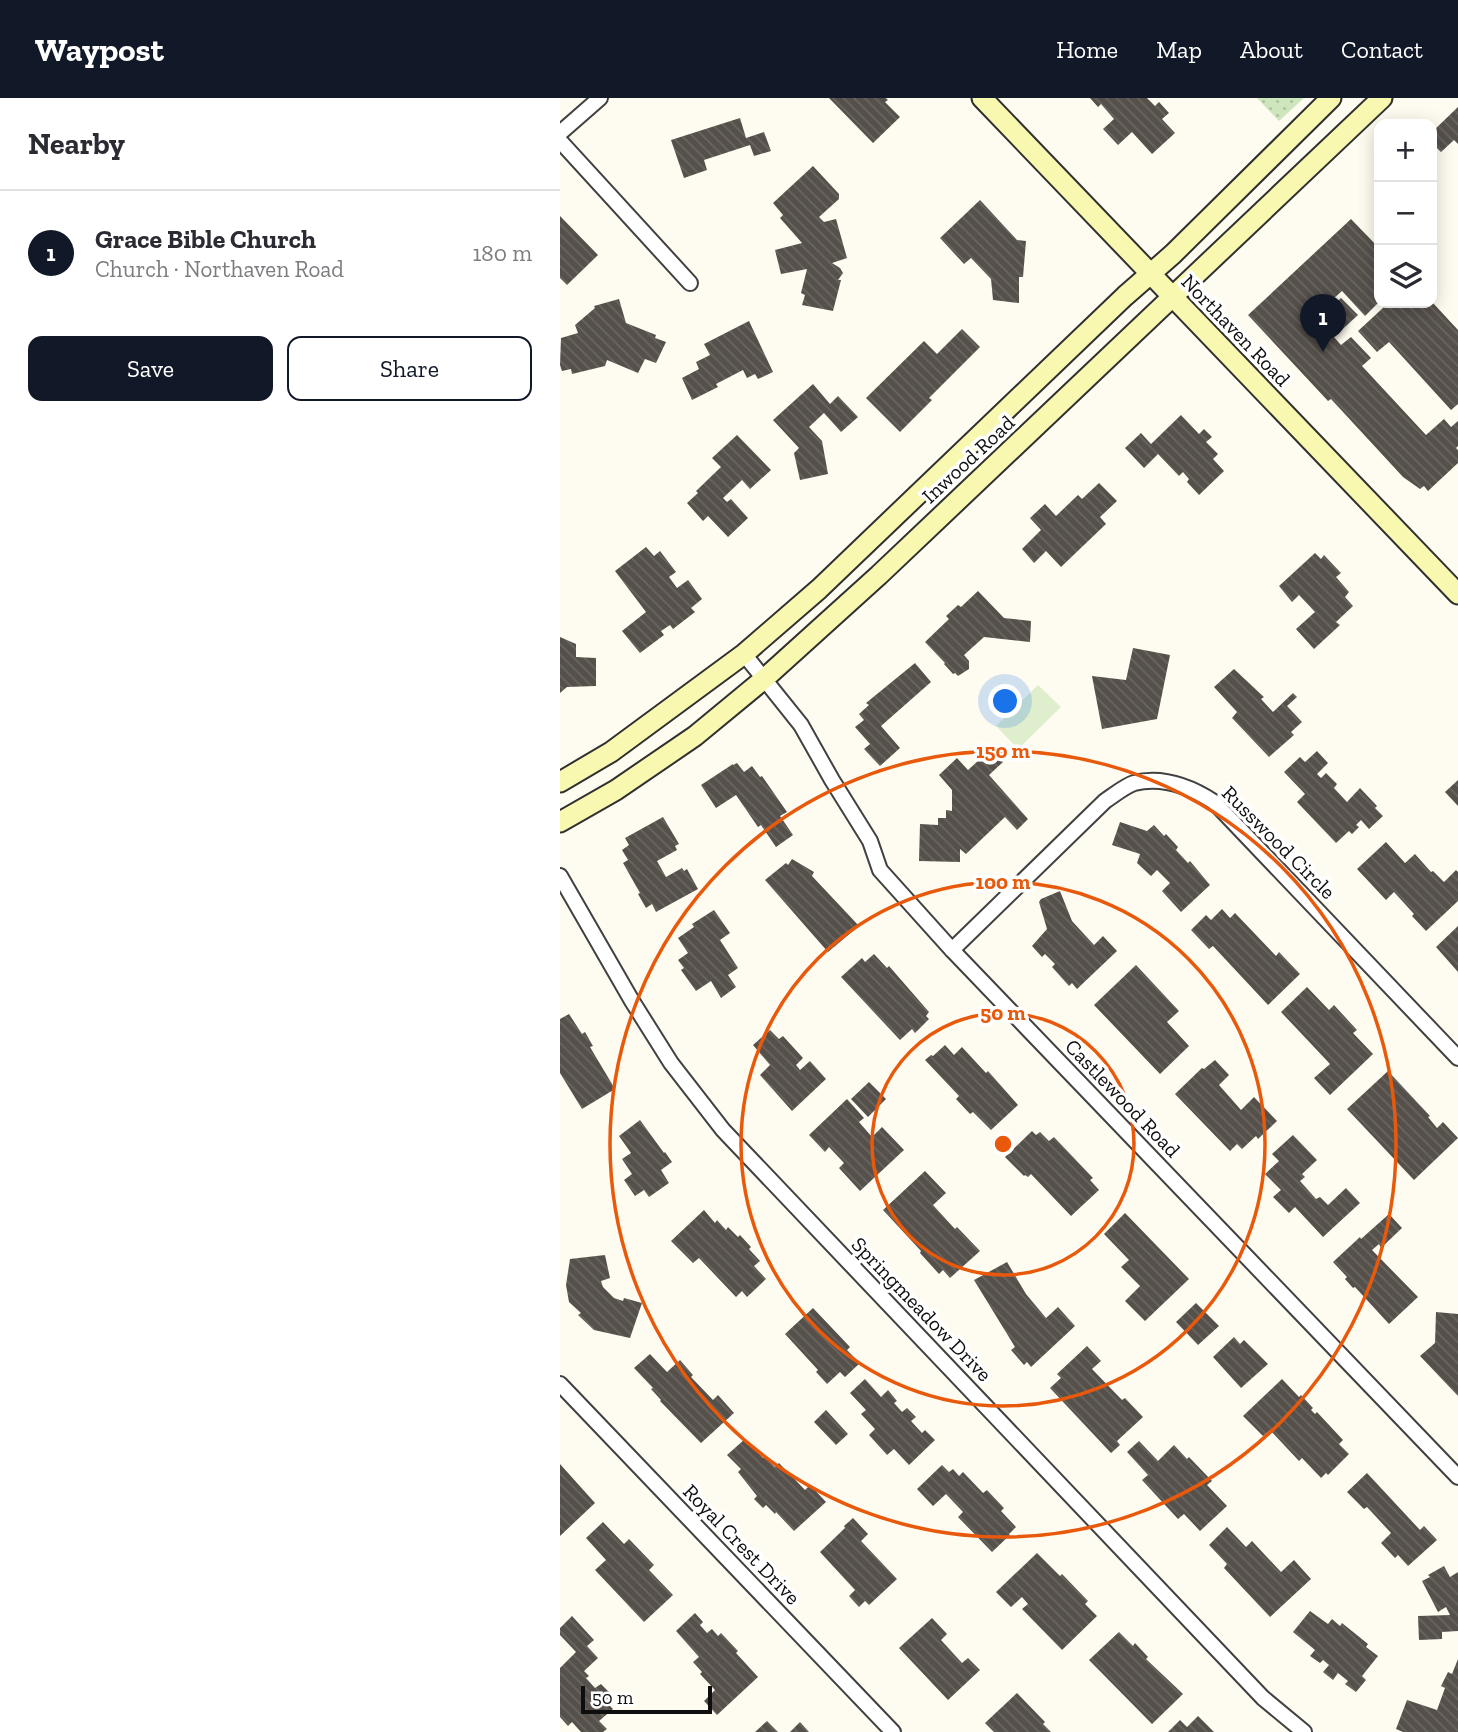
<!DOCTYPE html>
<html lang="en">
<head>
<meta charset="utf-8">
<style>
  :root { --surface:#fff; --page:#f2f2f3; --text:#2b2b33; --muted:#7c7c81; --line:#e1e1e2; --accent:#111827 }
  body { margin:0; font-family:"Zilla Slab",serif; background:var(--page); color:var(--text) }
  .controls { position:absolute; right:21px; top:21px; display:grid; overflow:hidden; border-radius:14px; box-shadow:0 4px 18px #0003 }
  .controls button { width:63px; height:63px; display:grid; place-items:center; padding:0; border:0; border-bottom:2px solid var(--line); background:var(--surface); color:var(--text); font:35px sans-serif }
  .scale { position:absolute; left:21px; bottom:18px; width:131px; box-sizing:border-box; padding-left:7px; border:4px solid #0e0e0e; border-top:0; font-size:19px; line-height:24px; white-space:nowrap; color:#0e0e0e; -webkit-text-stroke:5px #fff; paint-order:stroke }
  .you { position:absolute; left:446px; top:604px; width:24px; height:24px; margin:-18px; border:5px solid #fff; border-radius:50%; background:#1a73e8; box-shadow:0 0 0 10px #1a73e833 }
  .badge { display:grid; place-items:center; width:46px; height:46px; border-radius:50%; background:var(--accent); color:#fff; font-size:23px; font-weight:700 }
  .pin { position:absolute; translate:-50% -58px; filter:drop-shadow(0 2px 4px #0008) }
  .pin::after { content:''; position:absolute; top:37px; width:24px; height:21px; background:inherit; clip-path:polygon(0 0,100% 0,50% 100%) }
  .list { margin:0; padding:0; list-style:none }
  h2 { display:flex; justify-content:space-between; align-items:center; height:91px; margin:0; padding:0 28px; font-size:30px }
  h2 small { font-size:23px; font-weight:400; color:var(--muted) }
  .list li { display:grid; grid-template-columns:46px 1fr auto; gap:21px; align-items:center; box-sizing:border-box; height:126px; padding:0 28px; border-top:2px solid var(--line) }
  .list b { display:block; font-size:26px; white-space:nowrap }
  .list p { margin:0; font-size:23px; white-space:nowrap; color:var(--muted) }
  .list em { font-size:23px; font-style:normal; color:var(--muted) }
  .actions { display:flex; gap:14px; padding:21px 28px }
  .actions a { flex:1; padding:16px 0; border:2px solid var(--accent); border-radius:14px; text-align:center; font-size:24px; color:var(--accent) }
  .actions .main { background:var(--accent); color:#fff }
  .icon { flex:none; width:38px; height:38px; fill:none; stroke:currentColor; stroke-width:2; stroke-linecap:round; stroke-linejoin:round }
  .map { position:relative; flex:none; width:898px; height:1634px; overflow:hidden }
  header { display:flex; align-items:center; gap:42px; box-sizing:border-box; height:98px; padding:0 35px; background:var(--accent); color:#fff }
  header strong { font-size:33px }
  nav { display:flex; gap:38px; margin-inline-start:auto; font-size:24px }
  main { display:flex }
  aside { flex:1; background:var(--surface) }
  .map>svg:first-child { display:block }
  .park { fill:url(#park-dots) }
  .pitch { fill:#dfeecd }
  .building { fill:url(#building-back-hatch) }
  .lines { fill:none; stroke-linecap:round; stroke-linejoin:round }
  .street-casing { stroke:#414141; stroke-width:18 }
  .secondary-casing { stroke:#303030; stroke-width:23 }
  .street { stroke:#fff; stroke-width:14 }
  .secondary { stroke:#f9f8b0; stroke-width:19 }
  .ring { fill:none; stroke:#e8590c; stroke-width:3.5 }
  .labels { text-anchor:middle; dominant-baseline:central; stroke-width:7; stroke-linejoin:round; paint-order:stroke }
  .street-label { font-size:21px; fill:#0e0e0e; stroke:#fff }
  .centre { fill:#e8590c; stroke:#fff; stroke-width:3.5 }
  .ring-label { font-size:21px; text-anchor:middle; font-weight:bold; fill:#e8590c; stroke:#fff; stroke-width:7; stroke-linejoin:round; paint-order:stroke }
</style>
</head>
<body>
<header>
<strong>Waypost</strong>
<nav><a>Home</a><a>Map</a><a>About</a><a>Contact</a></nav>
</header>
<main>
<aside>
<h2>Nearby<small></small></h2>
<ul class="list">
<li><span class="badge">1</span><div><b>Grace Bible Church</b><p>Church · Northaven Road</p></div><em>180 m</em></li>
</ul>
<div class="actions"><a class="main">Save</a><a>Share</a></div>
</aside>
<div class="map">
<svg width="898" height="1634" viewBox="0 0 898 1634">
  <defs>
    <pattern id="park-dots" width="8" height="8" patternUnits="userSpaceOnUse" patternTransform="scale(1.75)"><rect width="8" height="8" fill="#cde6bc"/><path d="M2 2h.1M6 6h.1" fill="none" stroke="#afc4a0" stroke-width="1.8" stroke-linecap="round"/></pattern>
    <pattern id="building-back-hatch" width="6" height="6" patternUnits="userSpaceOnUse" patternTransform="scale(1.75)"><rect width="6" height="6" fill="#56504b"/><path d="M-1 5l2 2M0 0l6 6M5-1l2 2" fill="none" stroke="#696561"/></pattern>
  </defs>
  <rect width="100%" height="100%" fill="#fefcf0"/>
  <!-- park -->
  <polygon class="park" points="697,0 744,0 719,23"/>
  <!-- pitch -->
  <polygon class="pitch" points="478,587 501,609 458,651 436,628"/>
  <!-- building -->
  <g class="building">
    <polygon points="269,0 326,0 328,2 325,4 340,19 313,45"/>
    <polygon points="530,0 587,0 595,8 599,4 609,15 602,21 615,35 592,56 572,34 558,47 543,31 554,21 541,6 538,9"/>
    <polygon points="898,9 898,46 894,42 881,54 872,45 872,34"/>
    <polygon points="180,20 186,40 204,34 211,53 194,58 190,47 144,62 147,72 124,80 111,42"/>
    <polygon points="253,68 279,96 279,101 259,119 264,124 276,121 287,160 272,165 280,170 283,175 278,182 281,182 273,213 242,207 245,197 241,195 247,171 221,176 215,152 242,145 220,120 223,117 213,105"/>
    <polygon points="420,102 457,142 466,143 463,179 459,179 459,205 433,202 431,181 411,160 404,166 380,140"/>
    <polygon points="0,118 38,157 7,187 0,180"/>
    <polygon points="791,121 819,150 819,204 805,218 782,193 754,218 758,222 781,200 798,217 774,239 781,247 791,239 811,260 802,268 866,337 884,321 891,329 898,323 898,348 896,350 898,352 898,365 868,393 864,388 860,391 843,379 771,301 768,303 688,217"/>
    <polygon points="59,201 66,225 96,237 95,240 106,244 96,265 85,261 78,275 47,262 45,268 12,276 11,271 2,273 0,267 1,240 18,235 15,227 35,210 34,208"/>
    <polygon points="820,205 873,205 898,232 898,306 891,312 829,244 817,254 798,233 824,209"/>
    <polygon points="189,223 213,274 198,281 195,276 187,280 183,272 156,286 158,289 132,302 122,280 139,271 136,264 150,257 144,246"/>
    <polygon points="402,231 420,249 369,300 372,302 340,334 306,300 364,243 377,256"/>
    <polygon points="253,286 270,306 278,298 298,319 281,334 264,315 249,329 262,343 268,376 240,382 234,355 239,350 213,322"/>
    <polygon points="621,317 639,336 644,331 652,339 646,344 658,356 653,361 664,373 639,397 627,384 629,381 623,374 619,378 598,356 584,370 565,350 581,335 591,346"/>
    <polygon points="177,337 211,372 190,391 182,382 163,400 167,404 171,401 188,420 168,439 148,418 143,423 127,405 138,395 136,393 161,369 152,360"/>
    <polygon points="539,385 557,403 540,419 546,426 501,469 486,453 474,465 462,451 481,432 470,420 485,406 496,418 518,397 522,401"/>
    <polygon points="86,449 94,458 100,453 116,474 109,479 117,490 128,482 142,501 131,510 135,514 113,531 110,527 101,533 104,537 80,555 62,533 86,514 55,473"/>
    <polygon points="755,455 761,461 764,457 781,475 776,479 789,494 785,499 793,508 776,524 780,527 754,551 736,531 755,514 739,497 732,504 719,488"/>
    <polygon points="418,493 444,520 471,523 470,544 424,539 404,557 409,563 409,571 398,578 395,575 393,576 384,566 385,565 365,544 389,521 386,518 398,507 401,509"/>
    <polygon points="0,539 16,546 16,559 36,560 36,588 7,589 0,595"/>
    <polygon points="573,550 610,557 597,621 542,631 532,578 566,582"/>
    <polygon points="355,565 371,584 321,628 340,650 320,668 304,651 310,646 295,629 304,622 299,616 309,607 306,605"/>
    <polygon points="674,571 704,599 701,601 713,614 733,595 737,599 727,608 742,624 731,634 734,637 709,659 672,620 677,614 654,589"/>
    <polygon points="431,651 443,664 429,677 468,721 457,732 445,719 406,756 400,751 400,764 359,763 360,726 378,727 378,720 386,720 386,712 392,713 392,692 379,677 397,660 408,672"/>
    <polygon points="757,653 768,665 757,676 761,680 766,675 777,686 774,690 787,704 800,690 817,708 815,710 823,718 809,731 801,722 796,727 799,729 792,736 789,733 776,745 737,704 745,696 724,674 740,659 745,664"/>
    <polygon points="177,665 184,674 192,668 200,679 202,678 227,714 220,718 233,737 216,749 201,727 198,729 176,697 156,710 141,687 173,666 173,667"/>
    <polygon points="898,682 898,708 885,694"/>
    <polygon points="103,719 119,746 115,748 117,752 97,763 106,779 122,770 124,773 127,771 138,791 96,814 92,806 86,810 78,796 80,795 63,765 68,762 62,752 69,747 65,740"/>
    <polygon points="560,724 587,733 594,727 604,738 606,736 618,749 616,752 628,765 630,763 650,787 621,814 602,793 610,785 597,772 591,778 577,765 580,756 552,747"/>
    <polygon points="826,744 845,765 855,756 871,774 873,773 884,784 896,772 898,774 898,803 866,833 852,818 854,816 834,794 826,802 797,771"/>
    <polygon points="232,761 254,774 252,778 299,828 268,854 205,782 226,765 228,767"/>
    <polygon points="500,793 512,823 534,847 543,838 557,853 517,891 512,885 509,888 492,869 495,866 485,856 482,859 472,848 487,831 479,804 481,801"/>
    <polygon points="662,811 670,820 675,815 716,858 719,854 740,876 708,907 653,848 649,851 631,832 646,817 651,822"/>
    <polygon points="154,812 170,835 160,842 178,870 168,877 176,889 161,900 151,883 136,893 121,872 124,870 118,862 128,855 118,840 134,829 132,826"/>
    <polygon points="898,828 898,874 876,849"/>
    <polygon points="314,856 327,870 329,868 369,914 366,918 369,921 355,935 352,931 340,942 281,879 302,860 305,864"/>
    <polygon points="576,867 619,913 607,924 629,948 600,976 534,907"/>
    <polygon points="747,889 769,912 774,907 797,932 793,935 813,956 770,997 754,980 770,966 721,914"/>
    <polygon points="9,916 22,936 25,934 33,948 30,949 55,991 22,1011 0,975 0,921"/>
    <polygon points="210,932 219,941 223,938 243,960 236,967 240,972 250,963 266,981 232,1013 200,977 210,967 193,947"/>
    <polygon points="385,947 394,957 402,949 426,975 428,973 458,1007 431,1032 413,1014 410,1016 396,1001 399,998 365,962 371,957 373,958"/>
    <polygon points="655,962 669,977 659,987 681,1012 694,999 717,1023 698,1041 696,1038 682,1051 677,1046 670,1053 615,996 642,970 644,971"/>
    <polygon points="828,973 870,1018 868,1019 877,1030 883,1024 898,1040 854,1082 787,1011"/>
    <polygon points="309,984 326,1001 308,1019 291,1001"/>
    <polygon points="287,1001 304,1020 299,1024 312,1039 322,1029 344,1052 300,1093 279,1070 284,1065 269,1049 265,1054 249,1037"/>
    <polygon points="80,1022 104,1055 105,1054 112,1064 101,1072 109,1085 89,1099 84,1092 75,1098 64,1082 72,1076 62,1061 71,1055 59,1038"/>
    <polygon points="472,1033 476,1037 480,1034 489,1043 494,1039 533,1080 530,1082 539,1092 511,1118 471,1076 468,1079 465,1077 464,1078 445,1059"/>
    <polygon points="733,1037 757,1062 742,1076 745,1079 740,1083 756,1101 760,1099 768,1107 786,1090 800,1105 763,1139 735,1109 729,1115 713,1099 721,1092 705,1076 719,1063 712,1056"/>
    <polygon points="365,1073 386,1095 373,1107 395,1131 397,1129 420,1153 390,1180 383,1172 379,1176 360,1155 361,1153 323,1112"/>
    <polygon points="144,1112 155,1125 157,1122 166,1132 168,1129 178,1139 180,1137 191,1149 189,1151 200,1163 194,1168 206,1181 187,1199 182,1193 176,1199 139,1160 133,1165 111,1143"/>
    <polygon points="565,1115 629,1181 585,1223 565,1203 580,1188 561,1169 569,1162 544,1136"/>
    <polygon points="829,1116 842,1130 821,1150 819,1146 812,1152 858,1199 829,1226 795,1189 793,1190 785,1181 787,1179 773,1164 800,1139 801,1141"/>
    <polygon points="45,1157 50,1180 41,1183 43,1189 54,1200 63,1203 64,1200 82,1205 70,1240 34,1232 18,1217 21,1215 9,1204 6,1187 10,1161"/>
    <polygon points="447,1164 466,1196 486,1220 498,1209 515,1228 471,1269 467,1264 464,1267 451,1252 455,1249 414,1182"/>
    <polygon points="636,1205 659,1228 638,1247 616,1224"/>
    <polygon points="253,1210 290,1249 287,1252 300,1265 285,1279 280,1274 267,1286 256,1274 258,1272 225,1236"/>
    <polygon points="876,1214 898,1216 898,1298 860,1258 875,1245"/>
    <polygon points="674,1239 680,1246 684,1242 708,1266 681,1290 653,1259"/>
    <polygon points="527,1248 541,1263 532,1271 562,1302 565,1300 583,1319 557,1343 560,1347 551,1355 490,1290 501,1280 497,1276"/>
    <polygon points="90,1256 107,1274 120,1262 133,1277 131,1279 153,1302 158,1297 174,1315 141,1345 100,1303 101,1302 91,1291 93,1290 74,1270"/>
    <polygon points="305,1281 321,1299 328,1292 337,1303 334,1305 342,1314 347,1310 356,1319 351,1323 362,1335 365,1332 375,1342 349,1367 334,1351 327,1357 309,1337 315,1331 301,1316 306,1312 290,1295"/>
    <polygon points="722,1281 739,1299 741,1297 753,1310 751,1312 755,1316 757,1314 783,1342 779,1346 789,1356 768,1377 766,1375 761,1380 742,1360 739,1363 710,1332 703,1338 683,1318"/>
    <polygon points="266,1312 288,1336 276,1347 254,1324"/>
    <polygon points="185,1341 203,1360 205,1359 215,1369 219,1365 245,1392 250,1387 266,1404 234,1433 216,1414 215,1416 206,1407 203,1410 194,1401 197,1398 178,1374 181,1371 167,1357"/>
    <polygon points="579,1343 598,1363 614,1347 627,1361 629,1359 652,1383 647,1387 667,1408 640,1433 624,1416 618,1421 582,1382 588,1377 567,1354"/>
    <polygon points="0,1366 35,1405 0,1438"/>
    <polygon points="382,1367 389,1374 393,1371 399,1378 403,1374 423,1395 427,1392 444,1410 441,1413 456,1429 449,1436 450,1437 432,1454 398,1419 403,1414 386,1396 373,1408 357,1391"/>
    <polygon points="807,1375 860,1432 864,1428 877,1442 848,1468 838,1457 835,1460 821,1445 831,1435 807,1409 804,1411 787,1394"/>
    <polygon points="293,1420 308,1436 301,1443 337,1481 309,1507 305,1503 299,1509 289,1498 295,1492 260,1454 285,1430 284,1428"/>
    <polygon points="43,1424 64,1446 69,1441 94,1467 89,1472 113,1497 84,1524 35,1472 46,1462 26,1440"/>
    <polygon points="667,1429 686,1449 692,1443 721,1474 734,1462 751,1481 710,1519 664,1470 667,1466 649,1447"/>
    <polygon points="477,1455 500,1478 502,1476 528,1503 525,1506 537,1518 502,1552 462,1511 468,1506 462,1499 451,1509 436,1494"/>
    <polygon points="884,1468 890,1479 898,1474 898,1533 882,1534 882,1541 859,1542 858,1518 890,1517 886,1509 878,1514 862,1483 870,1479 868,1477"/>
    <polygon points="750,1513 768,1526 772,1521 780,1528 782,1525 808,1546 806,1549 818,1558 802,1578 806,1582 796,1594 785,1586 788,1583 778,1575 773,1582 763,1574 769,1567 763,1562 760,1565 750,1558 755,1552 733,1534"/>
    <polygon points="135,1515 143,1524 140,1527 147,1535 152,1531 158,1538 161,1535 178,1553 176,1555 198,1579 157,1617 144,1603 155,1592 140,1576 142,1574 133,1564 139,1559 116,1533"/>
    <polygon points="12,1518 34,1542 27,1548 38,1560 24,1573 29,1578 26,1580 35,1590 41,1586 52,1597 45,1603 53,1611 39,1623 47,1631 43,1634 21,1634 12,1624 8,1628 0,1619 0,1570 16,1554 0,1537 0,1530"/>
    <polygon points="372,1520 387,1536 381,1542 402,1565 408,1560 420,1572 388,1602 339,1550"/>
    <polygon points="559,1534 573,1548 575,1545 588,1559 586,1561 623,1596 592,1626 529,1562"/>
    <polygon points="898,1561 898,1634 843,1634 836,1631 847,1602 877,1612 885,1590 881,1588 888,1574 892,1576"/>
    <polygon points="457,1595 485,1624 483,1626 491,1634 434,1634 425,1625"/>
    <polygon points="638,1618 654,1634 608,1634 620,1622 627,1629"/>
    <polygon points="207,1623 218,1634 195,1634"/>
    <polygon points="240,1624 249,1634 230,1634"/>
  </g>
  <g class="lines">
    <!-- street casing -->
    <g class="street-casing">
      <g id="street">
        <polyline points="0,35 40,0"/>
        <polyline points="0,43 130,185"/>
        <polyline points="184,556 241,627 272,682 310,743 320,772 392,852 898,1379"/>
        <polyline points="0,778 72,903 111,965 163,1032 703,1600 744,1634"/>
        <path d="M392 852 545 703C554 697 565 688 574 685 602 678 631 689 654 704L898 960"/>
        <polyline points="0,1286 333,1634"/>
      </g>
    </g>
    <!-- secondary casing -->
    <g class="secondary-casing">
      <g id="secondary">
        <polyline points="422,0 898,496"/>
        <polyline points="0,684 51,654 184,556 259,491 565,198 613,156 771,0"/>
        <polyline points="0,724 56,692 135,638 204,581 319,477 822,0"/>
      </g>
    </g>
    <!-- street -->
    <use href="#street" class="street"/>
    <!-- secondary -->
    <use href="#secondary" class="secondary"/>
  </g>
  <!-- distance rings -->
  <g class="ring">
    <circle cx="443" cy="1046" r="131"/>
    <circle cx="443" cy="1046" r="262"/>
    <circle cx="443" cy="1046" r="393"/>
  </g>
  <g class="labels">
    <!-- street labels -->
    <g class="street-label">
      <text transform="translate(676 232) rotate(46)">Northaven Road</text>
      <text transform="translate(408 361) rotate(-43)">Inwood Road</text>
      <text transform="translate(719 744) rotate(45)">Russwood Circle</text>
      <text transform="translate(563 1000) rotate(46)">Castlewood Road</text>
      <text transform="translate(362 1211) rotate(46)">Springmeadow Drive</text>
      <text transform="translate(182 1446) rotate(46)">Royal Crest Drive</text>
    </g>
  </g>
  <circle cx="443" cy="1046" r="10" class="centre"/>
  <g class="ring-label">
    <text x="443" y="660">150 m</text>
    <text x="443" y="791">100 m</text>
    <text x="443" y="922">50 m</text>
  </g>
</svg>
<div class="controls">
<button>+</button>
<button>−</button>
<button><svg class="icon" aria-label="layers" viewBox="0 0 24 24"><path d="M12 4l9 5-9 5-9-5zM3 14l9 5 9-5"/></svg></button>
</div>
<div class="scale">50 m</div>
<div class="you"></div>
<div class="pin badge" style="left:763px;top:254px">1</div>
</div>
</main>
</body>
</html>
